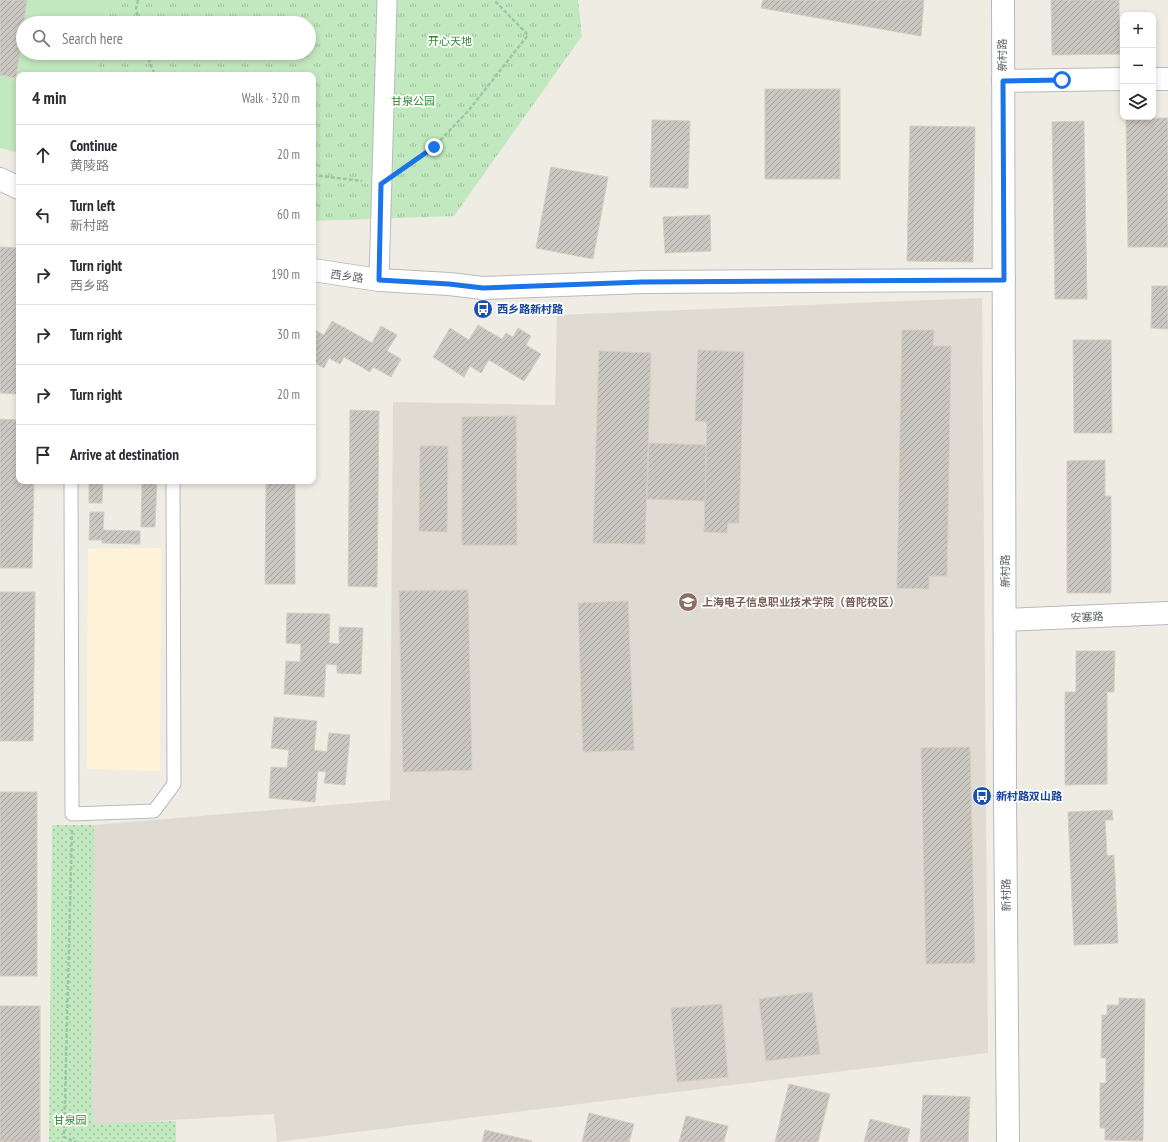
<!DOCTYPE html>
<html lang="en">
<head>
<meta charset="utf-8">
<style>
  :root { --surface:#fff; --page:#f7f7f7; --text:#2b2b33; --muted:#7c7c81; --line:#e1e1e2 }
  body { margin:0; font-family:"PT Sans Narrow","Noto Sans SC",sans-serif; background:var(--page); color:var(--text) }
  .controls { position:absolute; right:12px; top:12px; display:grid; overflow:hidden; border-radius:8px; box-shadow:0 2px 6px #0003 }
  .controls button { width:36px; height:36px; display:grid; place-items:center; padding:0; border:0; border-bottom:1px solid var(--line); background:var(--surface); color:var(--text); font:20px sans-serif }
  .stop { position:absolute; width:12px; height:12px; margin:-9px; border:3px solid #1a73e8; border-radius:50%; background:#fff }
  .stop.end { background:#1a73e8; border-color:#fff; box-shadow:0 1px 4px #0008 }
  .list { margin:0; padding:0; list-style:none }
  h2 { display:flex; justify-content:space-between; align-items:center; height:52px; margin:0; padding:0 16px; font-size:17px }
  h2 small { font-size:13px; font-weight:400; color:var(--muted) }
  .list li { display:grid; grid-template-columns:26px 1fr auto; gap:12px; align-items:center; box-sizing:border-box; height:60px; padding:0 16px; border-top:1px solid var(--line) }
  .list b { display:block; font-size:15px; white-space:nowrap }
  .list p { margin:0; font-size:13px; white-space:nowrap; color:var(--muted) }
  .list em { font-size:13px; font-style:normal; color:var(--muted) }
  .icon { flex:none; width:22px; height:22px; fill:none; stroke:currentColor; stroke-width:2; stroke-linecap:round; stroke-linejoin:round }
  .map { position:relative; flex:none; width:1168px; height:1142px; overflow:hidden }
  .search { position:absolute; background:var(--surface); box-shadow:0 2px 6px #0003; left:16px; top:16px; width:300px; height:44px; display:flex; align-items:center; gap:10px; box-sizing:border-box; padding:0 14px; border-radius:22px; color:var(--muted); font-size:15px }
  .panel { position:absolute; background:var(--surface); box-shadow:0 2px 6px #0003; left:16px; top:72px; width:300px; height:412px; border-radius:8px }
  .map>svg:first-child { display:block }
  .commercial { fill:#fff4d9 }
  .education { fill:#dfdbd2 }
  .grass { fill:url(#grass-dots) }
  .park { fill:url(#park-tufts) }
  .pitch { fill:#c2e8bf }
  .building { fill:url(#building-hatch); stroke:#d4cdc2 }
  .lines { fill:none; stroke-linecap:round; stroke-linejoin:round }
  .service-casing { stroke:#b7babf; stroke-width:15 }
  .pedestrian-casing { stroke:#b7babf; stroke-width:21 }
  .minor-casing { stroke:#b7babf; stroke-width:24 }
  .tertiary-casing { stroke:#b7babf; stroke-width:24 }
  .secondary-casing { stroke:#b5babf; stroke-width:24 }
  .path { stroke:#98c9a3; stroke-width:2.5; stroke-dasharray:4 2; stroke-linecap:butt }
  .service { stroke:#fff; stroke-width:13 }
  .pedestrian { stroke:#fff; stroke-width:19 }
  .minor { stroke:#fff; stroke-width:22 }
  .tertiary { stroke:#fff; stroke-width:22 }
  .secondary { stroke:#fff; stroke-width:22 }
  .route { stroke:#1a73e8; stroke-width:5 }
  .labels { text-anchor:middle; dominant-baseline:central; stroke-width:3.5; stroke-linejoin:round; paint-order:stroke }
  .park-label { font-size:11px; fill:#338731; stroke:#fff }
  .street-label { font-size:11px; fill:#5c6165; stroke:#fff }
  .transit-label { font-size:11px; font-weight:bold; fill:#164399; stroke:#fff; text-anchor:start }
  .education-label { font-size:11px; font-weight:bold; fill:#785e54; stroke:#fff; text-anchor:start }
</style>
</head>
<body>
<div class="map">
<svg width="1168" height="1142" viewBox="0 0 1168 1142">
  <defs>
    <pattern id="grass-dots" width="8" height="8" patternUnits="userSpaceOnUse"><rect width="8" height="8" fill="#c2e8bf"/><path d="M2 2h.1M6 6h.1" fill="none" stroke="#a1bf9f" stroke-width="1.8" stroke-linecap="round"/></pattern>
    <pattern id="park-tufts" width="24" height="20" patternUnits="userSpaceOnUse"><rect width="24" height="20" fill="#c2e8bf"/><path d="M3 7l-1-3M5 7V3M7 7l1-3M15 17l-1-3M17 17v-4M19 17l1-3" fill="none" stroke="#a1bf9f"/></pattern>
    <pattern id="building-hatch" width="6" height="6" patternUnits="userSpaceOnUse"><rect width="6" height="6" fill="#cac7c1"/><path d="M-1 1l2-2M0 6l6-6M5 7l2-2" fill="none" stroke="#a7a5a0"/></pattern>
  </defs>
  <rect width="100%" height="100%" fill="#efece4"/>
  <!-- commercial -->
  <polygon class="commercial" points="161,548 160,771 87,769 88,549"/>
  <!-- education -->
  <polygon class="education" points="982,298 988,1053 277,1142 274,1114 92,1125 94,825 390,800 393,402 555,405 557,315"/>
  <!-- grass -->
  <polygon class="grass" points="52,825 94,825 92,1124 176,1121 176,1142 49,1142"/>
  <!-- park -->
  <polygon class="park" points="108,0 578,0 582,36 454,216 313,221 313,75 97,75 100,53 309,53 309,23 104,23"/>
  <!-- pitch -->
  <polygon class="pitch" points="0,0 108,0 104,23 23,23 23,53 100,53 97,75 19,75 19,153 0,148"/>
  <!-- building -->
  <g class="building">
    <polygon points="0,0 27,0 16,78 0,75"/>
    <polygon points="763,0 924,0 921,36 761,8"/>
    <polygon points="1051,0 1119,0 1120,54 1052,55"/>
    <rect x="765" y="89" width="75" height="90"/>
    <polygon points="1168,118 1168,247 1128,247 1126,119"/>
    <polygon points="652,120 690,121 688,188 650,187"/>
    <polygon points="1084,121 1087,299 1055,299 1052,122"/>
    <polygon points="910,126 975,127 973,262 907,261"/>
    <polygon points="551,167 608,177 593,259 536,248"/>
    <polygon points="710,215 711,251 665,253 663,217"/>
    <polygon points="0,247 19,248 19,394 0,393"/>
    <polygon points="1152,286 1168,286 1168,329 1151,328"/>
    <polygon points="332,321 372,343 381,326 397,335 387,351 401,359 391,377 373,367 370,372 344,357 340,364 329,358 324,368 313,362 313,329 324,335"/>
    <polygon points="478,325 502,339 506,333 513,337 518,328 531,336 526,345 541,354 524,381 489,360 481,373 470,366 464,377 433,357 450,328 469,340"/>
    <polygon points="902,330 934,330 933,346 951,346 947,576 929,576 929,589 897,588"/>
    <polygon points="1073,340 1111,340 1112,433 1074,433"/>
    <polygon points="698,350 744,352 739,523 728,523 727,533 704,532 707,422 695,421"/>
    <polygon points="599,351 651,353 645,544 593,543"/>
    <polygon points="350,410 379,411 377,587 348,586"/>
    <polygon points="516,416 517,545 462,545 462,417"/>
    <polygon points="0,419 19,420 19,481 34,481 32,568 0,568"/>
    <polygon points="649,443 706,445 705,501 647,499"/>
    <polygon points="420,446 448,446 447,532 419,531"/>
    <polygon points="1105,460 1105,496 1111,496 1111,593 1067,593 1067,461"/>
    <polygon points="89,481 103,481 102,503 89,503"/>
    <polygon points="142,481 157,481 155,527 141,527"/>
    <polygon points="266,481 295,481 295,584 265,584"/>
    <polygon points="90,512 104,512 103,530 140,531 140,544 102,543 102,540 89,540"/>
    <polygon points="468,590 472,770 403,772 399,591"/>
    <polygon points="0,592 35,592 33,741 0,741"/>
    <polygon points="628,601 634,750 583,752 578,603"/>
    <polygon points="287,613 330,614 329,643 339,644 339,627 363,628 361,674 337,673 337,665 326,664 324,697 284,694 286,661 300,662 301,644 286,643"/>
    <polygon points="1076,651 1115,651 1114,692 1107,692 1107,784 1065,785 1065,692 1076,692"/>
    <polygon points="274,717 317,721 314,750 327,752 329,733 350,735 345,785 324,783 326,772 318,771 315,802 269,798 271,767 287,768 289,750 271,748"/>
    <polygon points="970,747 975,963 926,964 921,748"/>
    <rect x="0" y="792" width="37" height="184"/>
    <polygon points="1112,810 1113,820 1105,820 1107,856 1114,855 1118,943 1074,945 1068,812"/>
    <polygon points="812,992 820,1054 766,1061 759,999"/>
    <polygon points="1119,998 1145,999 1143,1141 1105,1140 1105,1128 1100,1128 1100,1083 1106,1083 1106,1058 1101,1058 1102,1015 1107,1015 1107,1005 1119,1005"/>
    <polygon points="722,1004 728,1077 677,1082 671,1008"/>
    <rect x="0" y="1006" width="40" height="136"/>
    <polygon points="789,1084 830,1094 818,1142 775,1142"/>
    <polygon points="923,1095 970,1097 968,1142 920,1142"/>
    <polygon points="589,1113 634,1124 629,1142 582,1142"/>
    <polygon points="686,1116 728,1126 724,1142 679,1142"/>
    <polygon points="870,1119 910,1129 907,1142 864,1142"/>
    <polygon points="485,1130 532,1141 531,1142 482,1142"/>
  </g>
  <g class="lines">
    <!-- service casing -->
    <g class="service-casing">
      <polyline id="service" points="71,481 72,814 154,811 174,784 173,481"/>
    </g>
    <!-- pedestrian casing -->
    <g class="pedestrian-casing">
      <polyline id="pedestrian" points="379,280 387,0"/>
    </g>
    <!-- minor casing -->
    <g class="minor-casing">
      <g id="minor">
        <polyline points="1153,79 1168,79"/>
        <polyline points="1003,81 1123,79"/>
        <polyline points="1006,620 1168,613"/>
      </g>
    </g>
    <!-- tertiary casing -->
    <g class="tertiary-casing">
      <g id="tertiary">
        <polyline points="0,179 19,188"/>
        <polyline points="313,270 379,280 449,284 483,288 643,282 1004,280"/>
      </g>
    </g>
    <!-- secondary casing -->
    <g class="secondary-casing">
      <polyline id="secondary" points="1003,0 1005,798 1008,1142"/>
    </g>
    <!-- path -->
    <g class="path">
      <polyline points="138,0 136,9 139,23"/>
      <polyline points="146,53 155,75"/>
      <polyline points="402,169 434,147 469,110 528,35 494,0"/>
      <polyline points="313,175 362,181"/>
      <polyline points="72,830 64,1137 76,1142"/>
    </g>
    <!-- service -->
    <use href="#service" class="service"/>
    <!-- pedestrian -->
    <use href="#pedestrian" class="pedestrian"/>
    <!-- minor -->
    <use href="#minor" class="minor"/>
    <!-- tertiary -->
    <use href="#tertiary" class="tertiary"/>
    <!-- secondary -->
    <use href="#secondary" class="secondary"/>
  </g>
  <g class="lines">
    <!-- route -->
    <polyline class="route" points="434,147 381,184 379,280 449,284 483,288 642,282 1004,280 1003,81 1062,80"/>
  </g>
  <!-- icons -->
  <defs>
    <g id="bus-disc" transform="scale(1)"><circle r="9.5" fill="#1a4fb4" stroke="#fff"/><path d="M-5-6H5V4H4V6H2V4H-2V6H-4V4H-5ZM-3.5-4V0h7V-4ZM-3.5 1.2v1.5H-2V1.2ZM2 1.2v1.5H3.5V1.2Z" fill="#fff"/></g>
    <g id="university-disc" transform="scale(1)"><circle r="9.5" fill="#8d6e63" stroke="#fff"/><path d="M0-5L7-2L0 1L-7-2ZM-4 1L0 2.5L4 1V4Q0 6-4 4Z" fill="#fff"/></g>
  </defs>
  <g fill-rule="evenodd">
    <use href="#bus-disc" x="483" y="309"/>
    <use href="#university-disc" x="688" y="602"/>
    <use href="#bus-disc" x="982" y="796"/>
  </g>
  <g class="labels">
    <!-- park labels -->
    <g class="park-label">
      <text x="450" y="41">开心天地</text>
      <text x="413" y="101">甘泉公园</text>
      <text x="70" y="1120">甘泉园</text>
    </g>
    <!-- street labels -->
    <g class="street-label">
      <text transform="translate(1002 55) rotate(-90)">新村路</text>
      <text transform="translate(347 276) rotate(8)">西乡路</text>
      <text transform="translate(1005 571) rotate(-90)">新村路</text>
      <text transform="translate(1087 617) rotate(-3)">安塞路</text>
      <text transform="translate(1006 895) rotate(-91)">新村路</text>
    </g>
    <!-- transit labels -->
    <g class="transit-label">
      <text x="497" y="309">西乡路新村路</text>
      <text x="996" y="796">新村路双山路</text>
    </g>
    <!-- education labels -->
    <g class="education-label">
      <text x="702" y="602">上海电子信息职业技术学院（普陀校区）</text>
    </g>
  </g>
</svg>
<div class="controls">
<button>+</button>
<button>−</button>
<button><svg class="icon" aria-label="layers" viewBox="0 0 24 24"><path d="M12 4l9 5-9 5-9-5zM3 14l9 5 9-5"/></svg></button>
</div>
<div class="stop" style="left:1062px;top:80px"></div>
<div class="stop end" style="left:434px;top:147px"></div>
<div class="search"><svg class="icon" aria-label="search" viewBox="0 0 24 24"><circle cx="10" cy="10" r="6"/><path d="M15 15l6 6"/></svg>Search here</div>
<section class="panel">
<h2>4 min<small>Walk · 320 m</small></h2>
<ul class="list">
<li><svg class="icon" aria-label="ahead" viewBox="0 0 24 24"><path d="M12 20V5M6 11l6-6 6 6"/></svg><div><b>Continue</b><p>黄陵路</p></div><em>20 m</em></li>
<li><svg class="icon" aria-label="left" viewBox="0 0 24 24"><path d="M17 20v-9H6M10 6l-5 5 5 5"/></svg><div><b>Turn left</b><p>新村路</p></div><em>60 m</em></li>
<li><svg class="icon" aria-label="right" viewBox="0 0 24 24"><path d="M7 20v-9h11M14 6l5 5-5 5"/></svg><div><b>Turn right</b><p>西乡路</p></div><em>190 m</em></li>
<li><svg class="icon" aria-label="right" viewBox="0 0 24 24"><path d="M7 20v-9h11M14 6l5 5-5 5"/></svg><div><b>Turn right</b></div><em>30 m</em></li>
<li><svg class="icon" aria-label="right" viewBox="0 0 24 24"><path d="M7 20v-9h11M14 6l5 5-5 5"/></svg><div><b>Turn right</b></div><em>20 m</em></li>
<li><svg class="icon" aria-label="arrive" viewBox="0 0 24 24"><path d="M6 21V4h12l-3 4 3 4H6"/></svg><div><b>Arrive at destination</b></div></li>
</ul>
</section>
</div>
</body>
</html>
